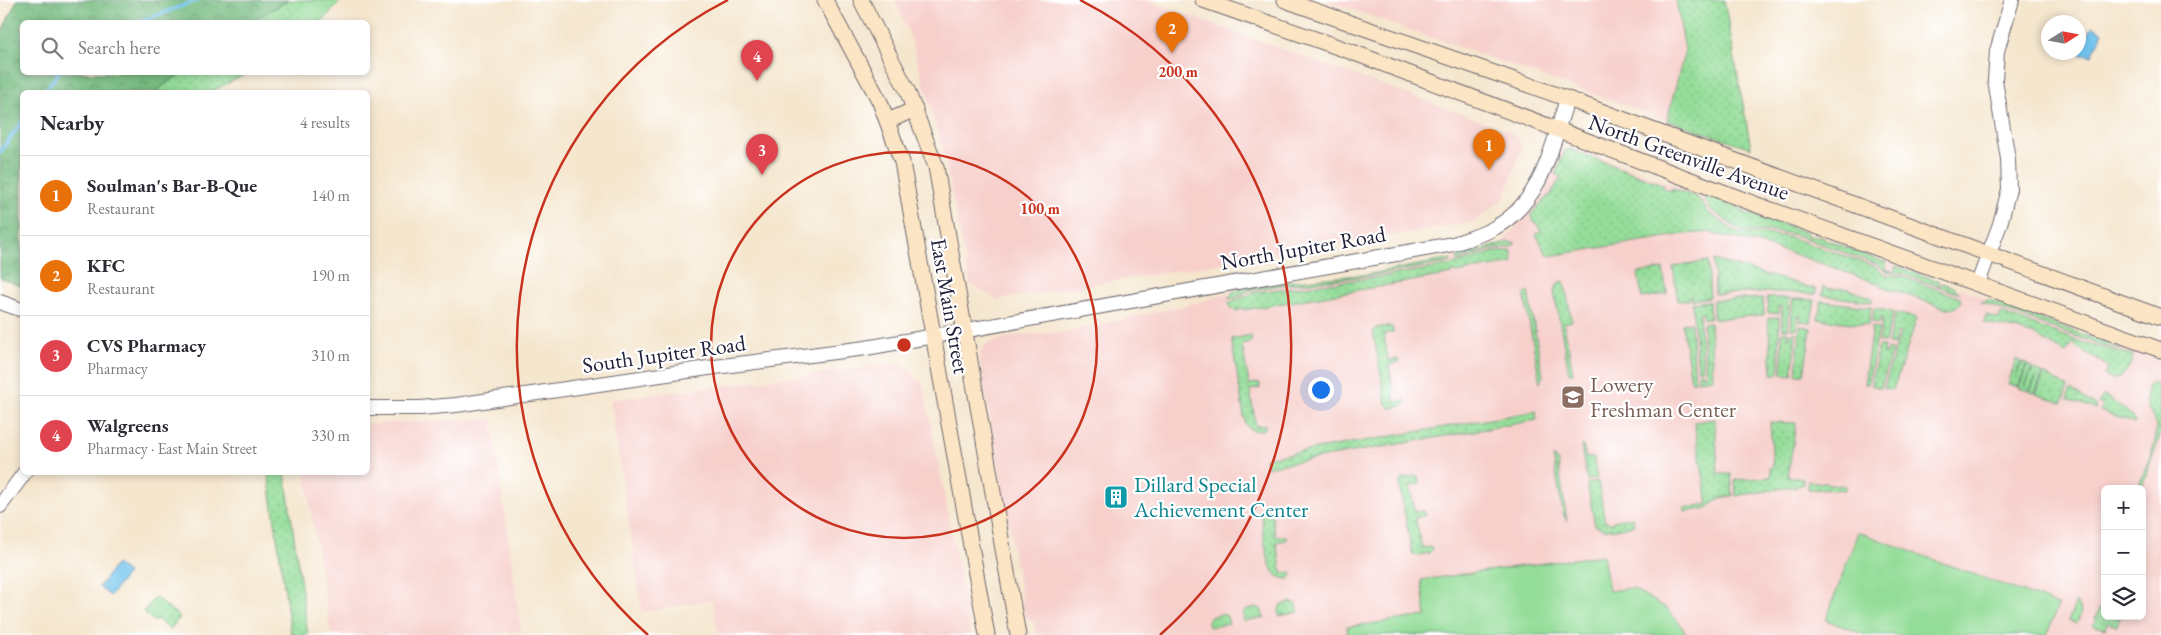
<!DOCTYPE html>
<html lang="en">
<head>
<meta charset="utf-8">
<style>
  :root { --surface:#fff; --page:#f2f2f3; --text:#2b2b33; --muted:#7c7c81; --line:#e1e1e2; --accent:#c8321e }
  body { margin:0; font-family:"EB Garamond",serif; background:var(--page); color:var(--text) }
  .controls { position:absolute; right:15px; bottom:15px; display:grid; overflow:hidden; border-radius:8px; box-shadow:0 2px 8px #0003 }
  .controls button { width:45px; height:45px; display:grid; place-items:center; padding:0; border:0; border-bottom:1px solid var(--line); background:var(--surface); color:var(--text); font:25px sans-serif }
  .compass { position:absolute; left:2041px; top:15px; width:45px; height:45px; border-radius:50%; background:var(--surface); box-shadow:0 2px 8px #0003; rotate:79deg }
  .you { position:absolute; left:1320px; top:389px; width:18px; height:18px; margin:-12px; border:4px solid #fff; border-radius:50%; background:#1a73e8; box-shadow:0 0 0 8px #1a73e833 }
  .badge { display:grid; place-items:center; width:32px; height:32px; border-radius:50%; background:var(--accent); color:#fff; font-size:16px; font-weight:700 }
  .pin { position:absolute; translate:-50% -41px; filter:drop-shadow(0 1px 2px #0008) }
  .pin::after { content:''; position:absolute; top:26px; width:18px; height:15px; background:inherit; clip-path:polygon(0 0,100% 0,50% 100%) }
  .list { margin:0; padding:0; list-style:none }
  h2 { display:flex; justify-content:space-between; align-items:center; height:65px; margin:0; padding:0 20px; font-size:21px }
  h2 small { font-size:16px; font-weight:400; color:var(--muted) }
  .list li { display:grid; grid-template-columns:32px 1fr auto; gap:15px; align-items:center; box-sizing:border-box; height:80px; padding:0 20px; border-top:1px solid var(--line) }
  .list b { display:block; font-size:19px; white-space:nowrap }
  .list p { margin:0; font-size:16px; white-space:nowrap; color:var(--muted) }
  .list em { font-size:16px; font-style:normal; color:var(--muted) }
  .icon { flex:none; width:28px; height:28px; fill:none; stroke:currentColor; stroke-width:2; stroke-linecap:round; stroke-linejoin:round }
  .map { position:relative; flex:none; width:2161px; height:635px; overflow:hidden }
  .search { position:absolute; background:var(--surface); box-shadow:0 2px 8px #0003; left:20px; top:20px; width:350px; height:55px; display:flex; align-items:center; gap:12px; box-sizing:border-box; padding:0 18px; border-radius:8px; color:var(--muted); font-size:19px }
  .panel { position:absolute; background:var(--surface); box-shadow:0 2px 8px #0003; left:20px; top:90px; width:350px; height:385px; border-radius:8px }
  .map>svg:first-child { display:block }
  .built { fill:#f7d0cc; fill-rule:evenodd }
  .grass { fill:url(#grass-dots); stroke:#5b806a }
  .forest { fill:url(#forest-crowns); stroke:#4c6f5e }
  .pitch { fill:#94dd99; stroke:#5b806a }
  .water { fill:#71c3ec; stroke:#4a7294 }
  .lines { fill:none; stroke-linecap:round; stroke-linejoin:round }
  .stream { stroke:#71c3ec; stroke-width:4 }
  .tertiary-casing { stroke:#6c676e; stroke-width:16 }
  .secondary-casing { stroke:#6c676e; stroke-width:17 }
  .tertiary { stroke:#fff; stroke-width:14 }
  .secondary { stroke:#fce5c4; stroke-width:15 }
  .ring { fill:none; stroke:#c8321e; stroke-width:2.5 }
  .labels { text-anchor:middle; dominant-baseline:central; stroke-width:4.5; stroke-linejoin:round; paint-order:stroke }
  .street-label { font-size:22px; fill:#22223b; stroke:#fff }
  .education-label { font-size:22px; fill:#785e54; stroke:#fff; text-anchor:start }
  .culture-label { font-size:22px; fill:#0d838f; stroke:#fff; text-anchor:start }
  .centre { fill:#c8321e; stroke:#fff; stroke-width:2.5 }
  .ring-label { font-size:15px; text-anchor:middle; font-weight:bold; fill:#c8321e; stroke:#fff; stroke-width:4.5; stroke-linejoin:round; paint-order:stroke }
</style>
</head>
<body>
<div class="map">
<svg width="2161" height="635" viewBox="0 0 2161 635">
  <defs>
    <pattern id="grass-dots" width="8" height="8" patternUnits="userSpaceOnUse" patternTransform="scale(1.25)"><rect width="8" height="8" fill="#94dd99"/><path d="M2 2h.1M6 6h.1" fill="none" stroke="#7fbd85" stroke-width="1.8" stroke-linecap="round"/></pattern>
    <pattern id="forest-crowns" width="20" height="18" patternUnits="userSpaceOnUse" patternTransform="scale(1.25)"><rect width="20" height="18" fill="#77bc81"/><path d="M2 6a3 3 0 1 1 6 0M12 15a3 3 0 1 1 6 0" fill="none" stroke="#61986b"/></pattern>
  </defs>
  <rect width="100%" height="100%" fill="#fff"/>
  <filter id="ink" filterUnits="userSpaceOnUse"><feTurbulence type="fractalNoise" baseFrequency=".02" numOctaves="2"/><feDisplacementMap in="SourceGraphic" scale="10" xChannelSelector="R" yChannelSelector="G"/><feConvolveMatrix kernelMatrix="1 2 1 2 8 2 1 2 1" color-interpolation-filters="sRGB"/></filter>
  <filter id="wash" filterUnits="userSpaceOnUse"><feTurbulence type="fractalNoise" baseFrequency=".0096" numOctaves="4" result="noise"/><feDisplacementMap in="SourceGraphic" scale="20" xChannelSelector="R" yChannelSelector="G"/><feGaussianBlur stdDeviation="1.12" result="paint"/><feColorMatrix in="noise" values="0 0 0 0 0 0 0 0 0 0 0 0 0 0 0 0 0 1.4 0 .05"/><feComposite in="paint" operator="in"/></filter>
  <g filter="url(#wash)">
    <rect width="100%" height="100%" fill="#f5e6ce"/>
    <!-- built -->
    <g class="built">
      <polygon points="895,0 1146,0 1509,131 1519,139 1521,146 1520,154 1503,200 1474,222 997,300 970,283 944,155 910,35"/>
      <polygon points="1325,0 1676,0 1685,50 1667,120"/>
      <path d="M1570 147 2161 362V635H1036L1034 622 1025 616 996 454 979 356 986 344 1014 336 1066 332 1192 304 1240 290 1281 282 1370 274 1468 255 1501 243 1541 199 1560 151ZM2105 489H2142V616H2105Z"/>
      <polygon points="901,363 923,384 971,635 719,635 712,600 642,612 610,400"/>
      <polygon points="492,419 521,631 486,635 331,635 305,473 368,472 368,424"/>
    </g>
    <!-- grass -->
    <g class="grass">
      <polygon points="289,0 341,0 322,22 250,22"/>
      <polygon points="1676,0 1724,0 1751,148 1667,120 1685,50"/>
      <polygon points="181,73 248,73 210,92 155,92"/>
      <path d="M1569 149 1665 185 1661 187 1674 192 1671 188 1697 197 1710 214 1739 234H1766L1789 237 1877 267 1885 275 1901 276 1953 295 1961 299C1960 306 1954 309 1947 309L1879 285 1880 282 1876 283C1823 264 1769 243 1713 234V232L1685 234 1549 256 1544 250 1536 234 1541 230 1530 215 1548 196H1550L1561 177 1555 174 1565 151Z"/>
      <path d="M1701 194 1745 210 1744 213C1763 217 1786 225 1807 233V236L1820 237 1887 263 1885 269 1894 272 1896 266 1939 281 1938 285 1940 286 1942 283 1954 287 1960 294 1900 273 1887 272 1879 265 1796 235 1773 231 1742 232 1711 210Z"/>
      <polygon points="1507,242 1516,243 1511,247 1490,250 1458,261 1457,258"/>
      <polygon points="1512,251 1513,263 1455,273 1454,271 1452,272 1452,274 1243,310 1242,308 1239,309 1239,311 1231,309 1228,303 1256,292 1373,278 1452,265 1493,252"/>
      <polygon points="1450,259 1451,262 1370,276 1282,285 1248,291 1235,298 1228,299 1233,292 1238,290 1281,282 1370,274"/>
      <polygon points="1714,260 1816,289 1816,294 1778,292 1715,294"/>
      <polygon points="1708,261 1710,297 1692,300 1691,296 1689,297 1689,300 1678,301 1673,267"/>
      <polygon points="1663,269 1667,294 1642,298 1638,273"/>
      <polygon points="1564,281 1572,321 1564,323 1573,373 1569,373 1554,291 1558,283"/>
      <polygon points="1824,286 1830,289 1846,288 1872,298 1872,302 1822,295"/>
      <polygon points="1528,291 1543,376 1540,382 1524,294"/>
      <polygon points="1763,298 1764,315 1713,319 1713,300"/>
      <polygon points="1767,298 1790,298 1788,329 1782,329 1782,306 1779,306 1779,313 1768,313"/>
      <polygon points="1793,299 1815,300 1811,322 1800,321 1801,316 1798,316 1797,329 1791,329"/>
      <polygon points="1988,300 2123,349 2103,346 1981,302"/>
      <polygon points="1709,301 1710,319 1703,319 1702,313 1699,314 1703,369 1698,370 1692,303"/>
      <polygon points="1821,301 1871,307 1869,325 1818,319"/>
      <polygon points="1874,308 1893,312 1885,343 1879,341 1883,318 1881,318 1880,323 1872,322"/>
      <polygon points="1895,313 1917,318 1893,390 1884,388 1900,333 1897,332 1894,345 1888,344"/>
      <path d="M2001 313 2087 344 2133 355C2130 370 2118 387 2104 375L2109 367 2075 346 2076 344 2073 342 2066 353 2034 335 2015 329 1984 323 1986 315 1999 319Z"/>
      <polygon points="1779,317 1779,374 1772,374 1768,318"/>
      <polygon points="1691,322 1695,381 1691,381 1682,324"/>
      <polygon points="1710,323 1713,378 1698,380 1698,373 1703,372 1703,376 1706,375 1703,324"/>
      <polygon points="1389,326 1393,328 1393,332 1384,334 1388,360 1398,359 1399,362 1389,365 1395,402 1405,400 1406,402 1403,406 1390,408 1386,404 1373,332 1376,328"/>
      <polygon points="1800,326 1811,328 1804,375 1796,375"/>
      <polygon points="1872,327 1879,328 1868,384 1864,384"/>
      <polygon points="1782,332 1788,332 1788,337 1790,338 1791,333 1796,333 1792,375 1782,374"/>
      <path d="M1251 335V342L1242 344 1249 384 1260 383V388L1250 390 1256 426 1266 425 1264 429C1256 432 1249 431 1245 423L1232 343V339Z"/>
      <polygon points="1879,346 1884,346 1883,354 1886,354 1887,349 1892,350 1881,388 1871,385"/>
      <polygon points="2016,359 2021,362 2016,377 2022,362 2027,364 2018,387 2008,384"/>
      <polygon points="2027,365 2032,367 2025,387 2033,368 2043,374 2035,393 2030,392 2036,377 2029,391 2019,388"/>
      <polygon points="2044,374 2068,387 2062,403 2036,394"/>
      <path d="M2150 384H2155L2161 388V433L2141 489H2137C2143 473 2157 446 2156 430 2155 410 2140 410 2148 386Z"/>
      <polygon points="2071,390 2096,406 2095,409 2067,399"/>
      <polygon points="2104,395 2133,416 2135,423 2100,411 2102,405 2098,403"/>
      <polygon points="1536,411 1537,420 1267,467 1265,458"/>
      <polygon points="1715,419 1718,474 1731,474 1733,496 1720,498 1707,508 1685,512 1684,508 1708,504 1694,422"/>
      <polygon points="1770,422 1796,423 1788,476 1803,479 1803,485 1736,496 1735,480 1771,477 1770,468 1773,467"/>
      <polygon points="1581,446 1583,446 1586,458 1594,458 1597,478 1587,480"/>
      <polygon points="1553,456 1558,462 1567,522 1563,513"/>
      <polygon points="268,473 285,473 308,635 291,635"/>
      <polygon points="1416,476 1419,479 1420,484 1410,486 1415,512 1424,511 1426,515 1415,518 1422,548 1431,547 1432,550 1429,553 1415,556 1412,553 1399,483 1402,479"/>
      <polygon points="1598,481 1605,522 1613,523 1613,521 1633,517 1634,525 1611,530 1611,527 1607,530 1595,525 1587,483"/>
      <polygon points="1808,481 1846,486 1845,490 1808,489"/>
      <path d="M1276 501 1279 502 1281 508 1271 510 1275 536H1286V540L1276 542 1282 573 1291 572 1292 576 1289 579C1284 579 1279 578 1275 574 1266 564 1262 525 1261 511L1266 503Z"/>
      <polygon points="155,597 180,617 170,630 157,619 155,622 143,612"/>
      <polygon points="1291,602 1296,604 1299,612 1279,616 1279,609 1281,605"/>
      <polygon points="2076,602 2081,612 2077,624 2068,621"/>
      <polygon points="1256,607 1261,609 1264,618 1244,621 1243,614 1246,610"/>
      <polygon points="2099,609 2105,611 2105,616 2120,617 2117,626 2107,623 2105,629 2093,625 2097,620 2095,619"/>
      <polygon points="1222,614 1227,616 1229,624 1209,627 1208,622 1210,617"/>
    </g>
    <!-- forest -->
    <polygon class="forest" points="17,0 289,0 250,22 22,22 22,72 181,73 155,92 22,92 22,287 0,278 0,35"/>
    <!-- pitch -->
    <g class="pitch">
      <polygon points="1858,532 2058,605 2047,635 1865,635 1826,620"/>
      <polygon points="1603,555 1609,591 1632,588 1666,608 1678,621 1687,635 1348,635 1347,627 1426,616 1421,580"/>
    </g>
    <!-- water -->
    <g class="water">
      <polygon points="2092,26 2103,32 2092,56 2076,54 2076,53 2078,52 2079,43 2085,42"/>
      <polygon points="116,564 128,573 110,596 99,587"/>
    </g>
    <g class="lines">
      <!-- stream -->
      <g class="stream">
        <polyline points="139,22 198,0"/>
        <polyline points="44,92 59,72"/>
        <polyline points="0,152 22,122"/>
      </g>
    </g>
  </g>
  <g filter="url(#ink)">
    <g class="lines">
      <!-- tertiary casing -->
      <g class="tertiary-casing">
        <g id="tertiary">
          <polyline points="1978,283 2000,224 2009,189 2008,159 1995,80 1997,51 2012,0"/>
          <polyline points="0,302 22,310"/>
          <path d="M368 408H420L456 405 715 367 866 348 1453 244C1468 239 1483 235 1496 227 1543 200 1552 146 1567 99"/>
          <polyline points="0,506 25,472"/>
        </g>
      </g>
      <!-- secondary casing -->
      <g class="secondary-casing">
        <g id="secondary">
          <polyline points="825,0 880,102 902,162 987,635"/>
          <polyline points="861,0 907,90 936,167 1018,635"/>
          <polyline points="1203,0 1352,52 1760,206 2161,350"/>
          <path d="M1285 0C1379 34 1474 65 1568 99 1766 172 1963 245 2161 317"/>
          <polyline points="888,121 915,109"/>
        </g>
      </g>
      <!-- tertiary -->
      <use href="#tertiary" class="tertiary"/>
      <!-- secondary -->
      <use href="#secondary" class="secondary"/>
    </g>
  </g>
  <!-- distance rings -->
  <g class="ring">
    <circle cx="904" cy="345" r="193"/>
    <path d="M648 635A387 387 0 0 1 728 0M1080 0A387 387 0 0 1 1160 635"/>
  </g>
  <!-- icons -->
  <defs>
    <g id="school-square" transform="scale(1.25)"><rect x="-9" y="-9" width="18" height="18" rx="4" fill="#8d6e63" stroke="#fff"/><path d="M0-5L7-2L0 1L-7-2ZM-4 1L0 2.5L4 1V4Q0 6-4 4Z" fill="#fff"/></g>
    <g id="building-square" transform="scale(1.25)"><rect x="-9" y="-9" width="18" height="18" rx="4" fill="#0f9aa8" stroke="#fff"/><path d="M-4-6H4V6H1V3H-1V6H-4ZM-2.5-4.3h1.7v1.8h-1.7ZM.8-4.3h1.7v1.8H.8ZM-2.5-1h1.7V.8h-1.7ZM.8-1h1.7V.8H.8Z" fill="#fff"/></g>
  </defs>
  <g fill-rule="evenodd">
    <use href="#school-square" x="1573" y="397"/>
    <use href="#building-square" x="1116" y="497"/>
  </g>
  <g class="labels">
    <!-- street labels -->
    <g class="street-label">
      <text transform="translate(1689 157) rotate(20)">North Greenville Avenue</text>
      <text transform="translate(1303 248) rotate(-10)">North Jupiter Road</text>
      <text transform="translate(950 306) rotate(80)">East Main Street</text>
      <text transform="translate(664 354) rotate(-8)">South Jupiter Road</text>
    </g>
    <!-- education labels -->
    <g class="education-label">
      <text x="1590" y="384">Lowery<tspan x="1590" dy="25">Freshman Center</tspan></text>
    </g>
    <!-- culture labels -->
    <g class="culture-label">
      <text x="1134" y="484">Dillard Special<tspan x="1134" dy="25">Achievement Center</tspan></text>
    </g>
  </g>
  <circle cx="904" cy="345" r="8" class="centre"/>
  <g class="ring-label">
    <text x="1178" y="77">200 m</text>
    <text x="1040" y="214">100 m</text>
  </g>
</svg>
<div class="controls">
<button>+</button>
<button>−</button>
<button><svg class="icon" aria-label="layers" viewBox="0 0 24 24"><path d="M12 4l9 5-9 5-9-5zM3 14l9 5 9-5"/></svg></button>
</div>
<svg class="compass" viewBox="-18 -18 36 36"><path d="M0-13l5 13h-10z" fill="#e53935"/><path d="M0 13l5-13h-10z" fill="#7c7c81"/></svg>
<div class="you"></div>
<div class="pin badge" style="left:1489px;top:170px;background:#e8710a">1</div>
<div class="pin badge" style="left:1172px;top:53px;background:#e8710a">2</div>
<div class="pin badge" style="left:762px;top:175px;background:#e0444e">3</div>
<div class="pin badge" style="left:757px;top:81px;background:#e0444e">4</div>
<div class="search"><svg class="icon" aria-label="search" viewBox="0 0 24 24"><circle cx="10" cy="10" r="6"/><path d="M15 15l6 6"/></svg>Search here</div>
<section class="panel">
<h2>Nearby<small>4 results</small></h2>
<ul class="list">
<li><span class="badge" style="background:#e8710a">1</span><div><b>Soulman's Bar-B-Que</b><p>Restaurant</p></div><em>140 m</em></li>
<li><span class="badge" style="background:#e8710a">2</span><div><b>KFC</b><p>Restaurant</p></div><em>190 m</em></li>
<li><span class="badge" style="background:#e0444e">3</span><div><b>CVS Pharmacy</b><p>Pharmacy</p></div><em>310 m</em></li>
<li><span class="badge" style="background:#e0444e">4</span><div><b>Walgreens</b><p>Pharmacy · East Main Street</p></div><em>330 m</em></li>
</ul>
</section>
</div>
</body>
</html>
